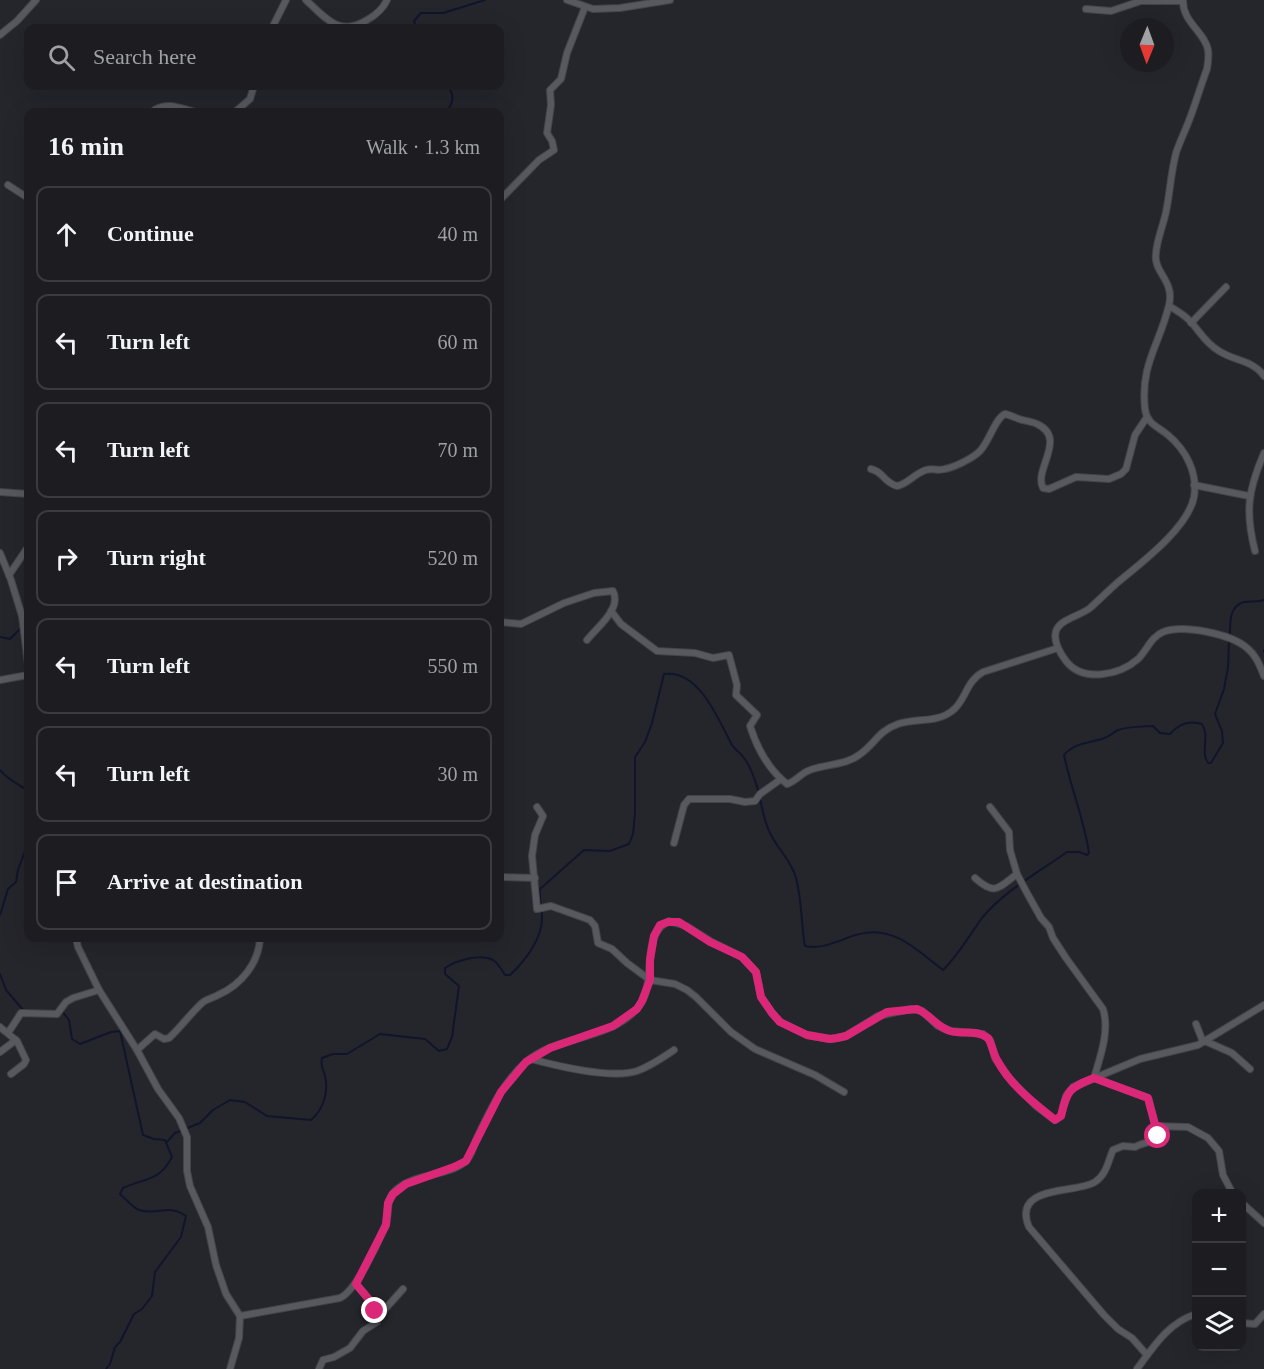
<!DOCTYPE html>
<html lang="en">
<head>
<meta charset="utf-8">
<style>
  :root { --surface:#1c1c21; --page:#25252a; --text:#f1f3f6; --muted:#a0a1a5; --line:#3a3a3f }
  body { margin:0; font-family:"Times New Roman",serif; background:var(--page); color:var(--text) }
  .controls { position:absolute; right:18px; bottom:18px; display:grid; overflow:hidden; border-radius:12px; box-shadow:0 6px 24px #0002 }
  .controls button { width:54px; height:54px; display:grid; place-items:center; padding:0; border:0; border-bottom:2px solid var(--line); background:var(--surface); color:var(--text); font:30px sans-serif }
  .compass { position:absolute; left:1120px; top:18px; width:54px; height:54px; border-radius:50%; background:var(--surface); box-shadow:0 6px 24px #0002; rotate:181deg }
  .stop { position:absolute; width:18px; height:18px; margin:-14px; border:4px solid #db2777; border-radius:50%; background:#fff }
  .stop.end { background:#db2777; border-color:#fff; box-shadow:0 2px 6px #0008 }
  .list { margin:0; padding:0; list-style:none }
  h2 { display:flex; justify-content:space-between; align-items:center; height:78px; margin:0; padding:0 24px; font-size:26px }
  h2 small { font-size:20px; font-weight:400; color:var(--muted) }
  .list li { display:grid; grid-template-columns:39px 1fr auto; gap:18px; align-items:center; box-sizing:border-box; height:96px; margin:0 12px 12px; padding:0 12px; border:2px solid var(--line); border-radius:12px }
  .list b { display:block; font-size:22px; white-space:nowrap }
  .list em { font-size:20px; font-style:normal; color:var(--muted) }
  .icon { flex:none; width:33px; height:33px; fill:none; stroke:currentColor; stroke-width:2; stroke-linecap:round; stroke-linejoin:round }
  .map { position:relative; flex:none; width:1264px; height:1369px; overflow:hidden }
  .search { position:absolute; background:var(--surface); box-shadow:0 6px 24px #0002; left:24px; top:24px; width:480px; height:66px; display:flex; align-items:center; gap:15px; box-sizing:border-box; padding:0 21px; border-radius:12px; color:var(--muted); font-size:22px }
  .panel { position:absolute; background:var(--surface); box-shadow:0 6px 24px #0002; left:24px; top:108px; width:480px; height:834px; border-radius:12px }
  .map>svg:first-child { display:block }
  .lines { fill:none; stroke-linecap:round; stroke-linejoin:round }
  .stream { stroke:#10152c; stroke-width:2 }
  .street-casing { stroke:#434448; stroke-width:8 }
  .street { stroke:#57595f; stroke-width:6 }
  .route { stroke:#db2777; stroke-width:8 }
</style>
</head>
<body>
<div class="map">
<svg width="1264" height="1369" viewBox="0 0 1264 1369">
  <rect width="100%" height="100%" fill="#25262c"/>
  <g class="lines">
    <!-- stream -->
    <g class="stream">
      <polyline points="416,28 414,21 421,13 443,13 485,0"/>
      <path d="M447 112C453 102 455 96 448 86"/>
      <path d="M1230 636C1230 623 1229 606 1244 602 1251 601 1258 602 1264 600"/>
      <polyline points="0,637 10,639 20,629 28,629"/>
      <polyline points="1264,650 1264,652"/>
      <path d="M0 770C8 780 19 784 28 791"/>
      <polyline points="0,915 8,889 16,882 18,870 28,843"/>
      <polyline points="0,974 6,990 24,1011"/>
      <path d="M39 1011H62L69 1020 72 1039 80 1044 111 1032 120 1031 143 1135 154 1139 165 1140 172 1157C159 1182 145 1178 123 1188L120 1194C126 1199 132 1207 139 1210 157 1216 168 1203 186 1216L181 1237 155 1272 152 1296 142 1309 134 1314 120 1342 115 1347 110 1364 106 1369"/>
      <path d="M166 1143 175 1133 200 1123 213 1110 230 1100 245 1102 267 1116 311 1120C323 1110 329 1092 325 1076 323 1069 320 1065 322 1058L333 1054H347L380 1034 425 1039 439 1051 447 1049 452 1037 459 986 445 974V968C455 961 480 953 493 960 498 963 502 970 505 975H510C525 961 542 939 542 918 542 908 539 899 540 889L584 850 610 851 629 844 633 834 635 813V757L645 742 652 723 664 674C699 669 718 719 732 745 735 750 741 753 744 758 748 763 752 772 754 778 762 797 761 817 771 835 779 851 791 860 796 878 802 900 801 924 805 946 819 949 830 944 842 940 849 937 857 934 865 933 896 927 920 953 943 970 959 954 969 936 982 918 1004 891 1039 872 1067 852H1079L1087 855 1089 853C1084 819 1071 789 1064 755 1075 743 1087 743 1102 739 1109 737 1112 733 1118 730 1126 727 1147 726 1153 726L1160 733 1170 734C1179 723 1189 720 1202 724 1210 736 1200 752 1208 763H1211L1223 743 1222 731 1215 714 1224 689 1228 667 1229 641"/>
    </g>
    <!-- street casing -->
    <g class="street-casing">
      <g id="street">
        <path d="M306 0C326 19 340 37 367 20 376 15 383 9 387 0"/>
        <polyline points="567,0 593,9 620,8 670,0"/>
        <path d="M1183 0C1182 22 1205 32 1208 50 1209 56 1208 63 1207 69 1201 85 1196 102 1190 118 1186 129 1180 141 1176 153 1171 172 1170 192 1166 212 1163 226 1157 239 1156 253 1153 273 1175 280 1169 305 1160 344 1140 364 1145 409 1147 424 1157 426 1168 435 1186 450 1198 473 1194 497 1188 528 1141 563 1117 583 1108 591 1099 600 1090 608 1080 616 1060 619 1056 631 1053 641 1060 653 1066 661 1083 683 1120 675 1138 659 1147 650 1151 637 1163 632 1183 624 1231 634 1247 648 1256 655 1260 666 1264 676"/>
        <polyline points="1086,9 1111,11 1141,1 1182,1"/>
        <polyline points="272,28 286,0"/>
        <polyline points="0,35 17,21 36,0"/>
        <path d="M152 112C165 101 180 108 195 112"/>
        <polyline points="235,112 250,99 254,86"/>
        <polyline points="8,185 28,198"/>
        <polyline points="500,200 539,160 554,150 552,141 547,133 551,105 550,90 561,79 567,53 585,7"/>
        <path d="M1169 306C1176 310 1183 314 1189 320 1200 331 1204 342 1219 351 1234 361 1253 360 1264 376"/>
        <polyline points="1191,323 1226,287"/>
        <path d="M871 469C884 472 883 482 897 486 908 484 915 473 926 470 932 468 938 471 945 469 955 467 971 459 979 452 989 443 995 418 1005 414 1010 415 1014 417 1019 419 1024 421 1031 421 1037 424 1068 438 1033 470 1043 488L1049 489 1076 477 1109 479 1121 474 1126 469 1135 435 1147 417"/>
        <polyline points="1194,485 1249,496"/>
        <polyline points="0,492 28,494"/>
        <path d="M1255 551C1245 512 1248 490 1264 453"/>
        <polyline points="0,553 11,580 22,616 28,664"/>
        <polyline points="9,575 28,547"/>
        <path d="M611 611 621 624 657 651 695 653 713 658 729 655 737 685 736 695 757 715 750 726C757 748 768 769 787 784 795 782 801 773 810 770 826 764 846 765 859 755 875 744 878 731 898 724 916 718 937 723 952 711 966 701 965 682 983 672L1058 648"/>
        <path d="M500 622 521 624 564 603 594 593 613 591C622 609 597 627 587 640"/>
        <polyline points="0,680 28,675"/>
        <polyline points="537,807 543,816 535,835 532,856 537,909 551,906 590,920 595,926 598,943 612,949 627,963 650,980 675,984 687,990 696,997 731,1032 755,1049 815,1075 844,1092"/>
        <path d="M990 807 1009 832 1010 850 1017 874 1027 893 1041 918 1049 927 1053 938 1066 958 1103 1009C1110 1031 1100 1057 1094 1078L1148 1098 1158 1135C1154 1143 1143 1142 1135 1147L1123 1146 1113 1150C1108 1161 1107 1174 1095 1182 1077 1194 1011 1184 1029 1227L1104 1315 1118 1329 1132 1338 1147 1355"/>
        <polyline points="674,843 684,805 689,799 730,799 745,802 755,801 760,794 781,779"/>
        <polyline points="500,877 535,878"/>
        <path d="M975 878C995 896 998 888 1017 874"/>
        <polyline points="76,938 78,947 99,990 137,1050 158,1089 179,1118 187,1137 187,1171 190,1186 208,1227 216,1265 226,1294 240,1316 239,1338 230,1369"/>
        <polyline points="1196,1024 1203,1042"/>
        <polyline points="0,1027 17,1041 26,1060 24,1064 11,1074"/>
        <polyline points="8,1033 21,1013 57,1014 66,1002 73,998 99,990"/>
        <polyline points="1205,1041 1232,1053 1250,1069"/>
        <path d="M137 1050 155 1034 164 1039 169 1038C181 1027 190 1014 202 1003 206 999 213 998 218 995 241 985 259 963 260 938"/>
        <polyline points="0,1052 16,1040"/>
        <path d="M531 1059C557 1066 612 1079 637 1071 651 1066 662 1058 674 1050"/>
        <polyline points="1154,1126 1188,1127 1208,1138 1219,1151 1223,1175 1233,1194"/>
        <polyline points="1242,1203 1264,1223"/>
        <path d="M240 1316 340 1298C356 1291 378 1243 385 1226 390 1215 385 1201 394 1192 412 1173 447 1177 465 1162 472 1156 473 1146 477 1138 489 1112 504 1081 526 1062 558 1034 612 1041 639 1006 658 982 639 935 669 921L686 926 710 941 742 957 756 972 761 997 772 1013 780 1022 807 1035 830 1039 837 1038 846 1036 878 1016 911 1009 922 1011 938 1026 951 1031 983 1034 990 1040 995 1058 1009 1078 1036 1106 1055 1120 1061 1116 1066 1096 1073 1087 1140 1059 1198 1045 1264 1005"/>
        <polyline points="378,1317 403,1289"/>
        <polyline points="1242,1323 1255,1324 1264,1314"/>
        <path d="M319 1369 323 1360 334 1357 350 1348 363 1331 377 1322C380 1308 364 1294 356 1284"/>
        <path d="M1137 1369C1154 1346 1168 1323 1196 1314"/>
      </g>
    </g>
    <!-- street -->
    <use href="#street" class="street"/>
  </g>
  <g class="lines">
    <!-- route -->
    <path class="route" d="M375 1311 371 1302 356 1284 386 1225 388 1203 393 1194 406 1184 454 1167 466 1161 501 1092 526 1062 550 1048 613 1026 637 1009 642 1001 650 980V960L654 936 660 925 668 922H679L710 942 742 957 756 972 761 997 772 1013 780 1022 807 1035 830 1039 837 1038 846 1036 887 1012 917 1009C930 1014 936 1027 950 1031 963 1035 976 1029 988 1038 992 1044 993 1053 997 1060 1011 1086 1033 1102 1055 1120L1061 1116C1067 1090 1069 1088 1094 1078L1148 1098 1158 1136"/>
  </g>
</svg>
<div class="controls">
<button>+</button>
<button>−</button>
<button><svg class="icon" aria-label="layers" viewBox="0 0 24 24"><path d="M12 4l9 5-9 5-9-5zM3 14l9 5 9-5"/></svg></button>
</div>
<svg class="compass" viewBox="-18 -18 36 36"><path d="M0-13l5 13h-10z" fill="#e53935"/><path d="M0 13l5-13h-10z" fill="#a0a1a5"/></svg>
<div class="stop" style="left:1158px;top:1136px"></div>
<div class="stop end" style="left:375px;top:1311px"></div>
<div class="search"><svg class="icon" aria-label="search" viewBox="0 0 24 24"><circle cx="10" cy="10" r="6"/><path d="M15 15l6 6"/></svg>Search here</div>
<section class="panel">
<h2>16 min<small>Walk · 1.3 km</small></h2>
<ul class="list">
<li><svg class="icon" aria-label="ahead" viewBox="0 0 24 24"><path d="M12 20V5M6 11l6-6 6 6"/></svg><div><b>Continue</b></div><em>40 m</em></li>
<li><svg class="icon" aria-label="left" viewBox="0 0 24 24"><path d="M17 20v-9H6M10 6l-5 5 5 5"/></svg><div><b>Turn left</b></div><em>60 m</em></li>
<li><svg class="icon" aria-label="left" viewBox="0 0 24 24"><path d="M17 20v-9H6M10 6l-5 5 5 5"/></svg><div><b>Turn left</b></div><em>70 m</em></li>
<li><svg class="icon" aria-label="right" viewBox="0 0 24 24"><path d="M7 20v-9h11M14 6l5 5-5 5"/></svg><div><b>Turn right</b></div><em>520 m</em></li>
<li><svg class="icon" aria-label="left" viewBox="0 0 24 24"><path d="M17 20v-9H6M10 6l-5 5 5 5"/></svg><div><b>Turn left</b></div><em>550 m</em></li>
<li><svg class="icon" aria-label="left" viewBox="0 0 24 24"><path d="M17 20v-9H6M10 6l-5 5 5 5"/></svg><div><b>Turn left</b></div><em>30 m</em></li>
<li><svg class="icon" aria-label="arrive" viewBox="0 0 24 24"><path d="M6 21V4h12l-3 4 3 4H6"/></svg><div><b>Arrive at destination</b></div></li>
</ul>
</section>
</div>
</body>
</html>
